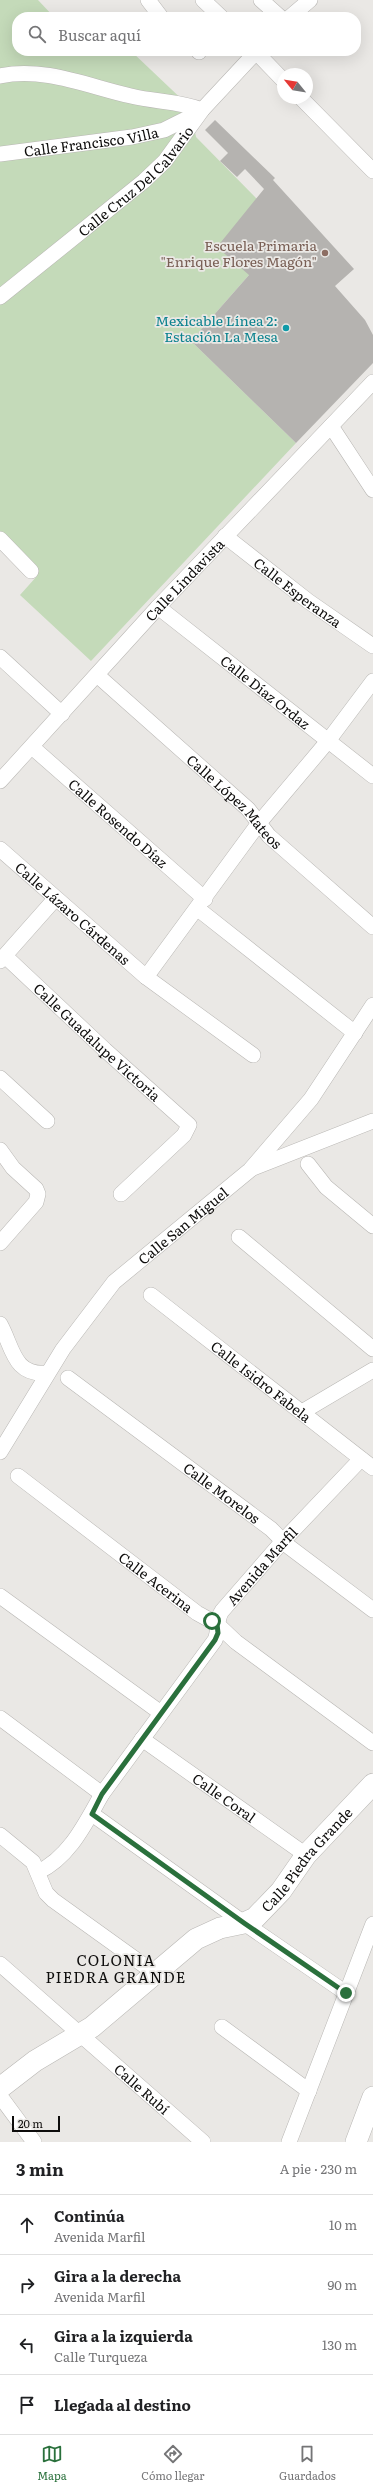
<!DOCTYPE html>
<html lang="es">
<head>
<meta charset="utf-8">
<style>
  :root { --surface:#fff; --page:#f6f6f6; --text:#202124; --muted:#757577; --line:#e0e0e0; --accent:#2a703c }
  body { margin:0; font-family:Literata,serif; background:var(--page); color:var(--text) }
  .compass { position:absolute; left:277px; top:68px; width:36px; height:36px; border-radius:50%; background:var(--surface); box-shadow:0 4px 16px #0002; rotate:300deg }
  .scale { position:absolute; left:12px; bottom:10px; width:48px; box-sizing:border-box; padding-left:4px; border:2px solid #0e0d0c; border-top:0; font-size:11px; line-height:14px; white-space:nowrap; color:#0e0d0c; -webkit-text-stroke:3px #eae8e5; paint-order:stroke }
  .stop { position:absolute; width:12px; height:12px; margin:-9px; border:3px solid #2a703c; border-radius:50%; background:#fff }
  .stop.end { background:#2a703c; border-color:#fff; box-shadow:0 1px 4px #0008 }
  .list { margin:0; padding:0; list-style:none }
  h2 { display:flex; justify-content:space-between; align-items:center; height:52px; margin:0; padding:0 16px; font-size:17px }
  h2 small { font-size:13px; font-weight:400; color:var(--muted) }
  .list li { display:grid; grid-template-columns:26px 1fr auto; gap:12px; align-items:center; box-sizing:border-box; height:60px; padding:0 16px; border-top:1px solid var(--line) }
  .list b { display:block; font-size:15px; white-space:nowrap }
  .list p { margin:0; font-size:13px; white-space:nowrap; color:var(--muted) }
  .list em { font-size:13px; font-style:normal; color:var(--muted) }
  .icon { flex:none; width:22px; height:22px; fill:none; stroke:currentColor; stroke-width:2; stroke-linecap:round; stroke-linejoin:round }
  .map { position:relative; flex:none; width:373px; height:2142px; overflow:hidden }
  .search { position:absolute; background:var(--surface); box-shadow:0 4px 16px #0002; left:12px; right:12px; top:12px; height:44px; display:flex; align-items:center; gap:10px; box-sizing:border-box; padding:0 14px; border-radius:16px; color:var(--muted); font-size:15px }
  .sheet { height:292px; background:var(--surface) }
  nav { display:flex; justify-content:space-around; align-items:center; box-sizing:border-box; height:56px; border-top:1px solid var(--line); background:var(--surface); font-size:11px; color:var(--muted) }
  nav a { display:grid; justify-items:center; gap:2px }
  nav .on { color:var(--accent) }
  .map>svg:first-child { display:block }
  .green { fill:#c4dab9 }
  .building { fill:#b5b3b0 }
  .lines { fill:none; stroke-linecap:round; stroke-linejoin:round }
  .street-casing { stroke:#b9b7b4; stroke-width:16 }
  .secondary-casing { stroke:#b9b7b4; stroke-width:22 }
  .street { stroke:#fff; stroke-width:15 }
  .secondary { stroke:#fff; stroke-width:21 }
  .route { stroke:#2a703c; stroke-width:5 }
  .education-dot { fill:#8d6e63; stroke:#eae8e5; stroke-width:1.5 }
  .culture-dot { fill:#0f9aa8; stroke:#eae8e5; stroke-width:1.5 }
  .labels { text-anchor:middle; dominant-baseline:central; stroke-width:3.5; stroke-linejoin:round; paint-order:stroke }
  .street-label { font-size:14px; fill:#0e0d0c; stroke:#eae8e5 }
  .education-label { font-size:14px; fill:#785e54; stroke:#eae8e5; text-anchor:end }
  .culture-label { font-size:14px; fill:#0d838f; stroke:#eae8e5; text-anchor:end }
  .neighbourhood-label { font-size:15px; letter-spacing:1px; fill:#0e0d0c; stroke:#eae8e5 }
</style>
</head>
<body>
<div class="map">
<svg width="373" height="2142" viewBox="0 0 373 2142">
  <rect width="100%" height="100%" fill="#eae8e5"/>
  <!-- green -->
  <polygon class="green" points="0,0 38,0 54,17 17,17 17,51 131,51 190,107 196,137 257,199 249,275 191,341 296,443 91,661 20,595 37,576 0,533"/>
  <!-- building -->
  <polygon class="building" points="215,120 275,178 273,180 354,269 335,286 365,320 373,335 373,363 296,443 191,341 249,275 217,247 264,189 245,169 237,177 220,161 228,153 205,130"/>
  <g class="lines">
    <!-- street casing -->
    <g class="street-casing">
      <g id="street">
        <polyline points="148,0 161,17"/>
        <polyline points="203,0 221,17"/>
        <polyline points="261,0 280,17"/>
        <polyline points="290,17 310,0"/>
        <polyline points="198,51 199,52"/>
        <polyline points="255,51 283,80"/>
        <path d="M0 76C43 66 90 87 131 96 155 102 179 101 202 110"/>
        <polyline points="301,98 373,171"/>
        <path id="s1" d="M0 154 132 137 164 130 200 112"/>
        <path id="s2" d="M0 297 144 181 165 161 202 110 257 51"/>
        <polyline points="331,426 373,490"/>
        <path id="s3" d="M225 536 308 601 373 646"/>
        <polyline points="0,539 31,571"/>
        <path id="s4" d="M158 607 373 776"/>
        <polyline points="0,657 62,714"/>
        <path id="s5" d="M97 675 248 809 269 836 373 927"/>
        <path id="s6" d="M32 747 205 899"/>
        <path id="s7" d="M0 781 158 607 373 382"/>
        <path id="s8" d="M0 849 146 977 253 1055"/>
        <polyline points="198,909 355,1033"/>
        <path id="s9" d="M5 956 105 1050 189 1125 184 1135 121 1194"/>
        <polyline points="0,961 55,899"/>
        <polyline points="146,977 259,823 328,741 373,681"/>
        <polyline points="0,1078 47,1121"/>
        <polyline points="0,1150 13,1168 36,1189 38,1194 36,1202 0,1243"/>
        <polyline points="308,1164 326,1187 373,1226"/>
        <polyline points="253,1168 373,1121"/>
        <polyline points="239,1237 373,1349"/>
        <path id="s10" d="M151 1295 373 1468"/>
        <path d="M0 1324C13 1347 13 1376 47 1373"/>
        <path id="s11" d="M68 1378 271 1529 288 1546 373 1610"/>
        <polyline points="302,1412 373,1370"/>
        <path id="s12" d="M0 1452 63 1349 114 1282 250 1170 311 1099 373 1005"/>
        <path id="s13" d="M18 1476 197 1613 217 1624 236 1642 373 1743"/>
        <polyline points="0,1596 161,1713"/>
        <polyline points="0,1718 102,1794"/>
        <path id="s14" d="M142 1739 306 1855"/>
        <polyline points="92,1814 244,1923 346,1993"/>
        <polyline points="0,1835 33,1862 46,1893 53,1900 156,1974"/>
        <path id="s15" d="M38 1872C70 1857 86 1822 102 1794L215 1640C220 1629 215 1621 222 1611L282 1542 361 1459"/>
        <path id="s16" d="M0 1964 203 2142"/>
        <polyline points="222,2027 309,2091"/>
        <polyline points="0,2096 34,2142"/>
        <polyline points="289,2142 373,1924"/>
      </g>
    </g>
    <!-- secondary casing -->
    <g class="secondary-casing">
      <g id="secondary">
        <path id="s17" d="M0 2088 35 2061 92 2027 196 1939 220 1928 244 1923 255 1918 281 1891 306 1855 373 1784"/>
        <polyline points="356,2142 373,2097"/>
      </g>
    </g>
    <!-- street -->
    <use href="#street" class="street"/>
    <!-- secondary -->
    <use href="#secondary" class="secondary"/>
  </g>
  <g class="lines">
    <!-- route -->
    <polyline class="route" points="212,1621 217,1624 218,1633 215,1640 102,1794 92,1814 244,1923 346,1993"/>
  </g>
  <!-- markers -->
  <circle class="education-dot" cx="325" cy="253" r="4"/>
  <circle class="culture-dot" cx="286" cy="328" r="4"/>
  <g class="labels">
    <!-- street labels -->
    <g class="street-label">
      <text stroke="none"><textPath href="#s1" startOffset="92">Calle Francisco Villa</textPath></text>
      <text stroke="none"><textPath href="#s2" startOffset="179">Calle Cruz Del Calvario</textPath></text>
      <text stroke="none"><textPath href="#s7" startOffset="273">Calle Lindavista</textPath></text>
      <text stroke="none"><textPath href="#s3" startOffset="92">Calle Esperanza</textPath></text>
      <text stroke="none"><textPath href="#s4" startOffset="137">Calle Díaz Ordaz</textPath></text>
      <text stroke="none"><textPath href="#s5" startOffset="187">Calle López Mateos</textPath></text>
      <text stroke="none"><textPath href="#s6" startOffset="115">Calle Rosendo Díaz</textPath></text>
      <text stroke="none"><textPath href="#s8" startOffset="97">Calle Lázaro Cárdenas</textPath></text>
      <text stroke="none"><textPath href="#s9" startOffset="126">Calle Guadalupe Victoria</textPath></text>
      <text stroke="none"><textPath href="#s12" startOffset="294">Calle San Miguel</textPath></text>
      <text stroke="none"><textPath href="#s10" startOffset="140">Calle Isidro Fabela</textPath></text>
      <text stroke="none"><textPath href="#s11" startOffset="192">Calle Morelos</textPath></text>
      <text stroke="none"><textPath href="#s15" startOffset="384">Avenida Marfil</textPath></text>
      <text stroke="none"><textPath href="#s13" startOffset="174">Calle Acerina</textPath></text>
      <text stroke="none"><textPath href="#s14" startOffset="101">Calle Coral</textPath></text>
      <text stroke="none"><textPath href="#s17" startOffset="388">Calle Piedra Grande</textPath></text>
      <text stroke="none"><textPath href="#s16" startOffset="189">Calle Rubí</textPath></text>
    </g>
    <!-- education labels -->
    <g class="education-label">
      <text x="317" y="245">Escuela Primaria<tspan x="317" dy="16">"Enrique Flores Magón"</tspan></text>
    </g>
    <!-- culture labels -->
    <g class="culture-label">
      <text x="278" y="320">Mexicable Línea 2:<tspan x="278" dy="16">Estación La Mesa</tspan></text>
    </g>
    <!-- neighbourhood labels -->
    <g class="neighbourhood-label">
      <text x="116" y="1959">COLONIA<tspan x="116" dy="17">PIEDRA GRANDE</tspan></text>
    </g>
  </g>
</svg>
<svg class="compass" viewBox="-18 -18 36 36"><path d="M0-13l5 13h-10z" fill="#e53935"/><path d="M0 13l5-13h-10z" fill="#757577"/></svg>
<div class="scale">20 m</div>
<div class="stop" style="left:212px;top:1621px"></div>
<div class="stop end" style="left:346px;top:1993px"></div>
<div class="search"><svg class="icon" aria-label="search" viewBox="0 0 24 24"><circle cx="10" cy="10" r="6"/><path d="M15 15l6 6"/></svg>Buscar aquí</div>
</div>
<section class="sheet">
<h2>3 min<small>A pie · 230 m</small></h2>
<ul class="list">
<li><svg class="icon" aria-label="ahead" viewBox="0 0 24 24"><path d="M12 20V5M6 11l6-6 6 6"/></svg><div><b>Continúa</b><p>Avenida Marfil</p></div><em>10 m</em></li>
<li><svg class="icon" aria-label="right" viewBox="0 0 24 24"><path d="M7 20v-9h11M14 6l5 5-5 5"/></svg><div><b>Gira a la derecha</b><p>Avenida Marfil</p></div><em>90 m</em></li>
<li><svg class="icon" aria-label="left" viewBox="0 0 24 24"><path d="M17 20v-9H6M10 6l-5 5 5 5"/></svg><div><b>Gira a la izquierda</b><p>Calle Turqueza</p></div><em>130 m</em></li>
<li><svg class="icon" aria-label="arrive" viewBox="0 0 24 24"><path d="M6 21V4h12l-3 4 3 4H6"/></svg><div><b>Llegada al destino</b></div></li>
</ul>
</section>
<nav>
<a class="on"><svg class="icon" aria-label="map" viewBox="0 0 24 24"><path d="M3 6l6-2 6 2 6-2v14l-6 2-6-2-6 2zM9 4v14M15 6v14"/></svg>Mapa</a>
<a><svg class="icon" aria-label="directions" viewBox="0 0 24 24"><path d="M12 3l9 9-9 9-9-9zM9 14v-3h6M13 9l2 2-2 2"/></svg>Cómo llegar</a>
<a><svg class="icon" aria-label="saved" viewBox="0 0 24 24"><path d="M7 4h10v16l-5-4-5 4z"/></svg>Guardados</a>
</nav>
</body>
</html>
